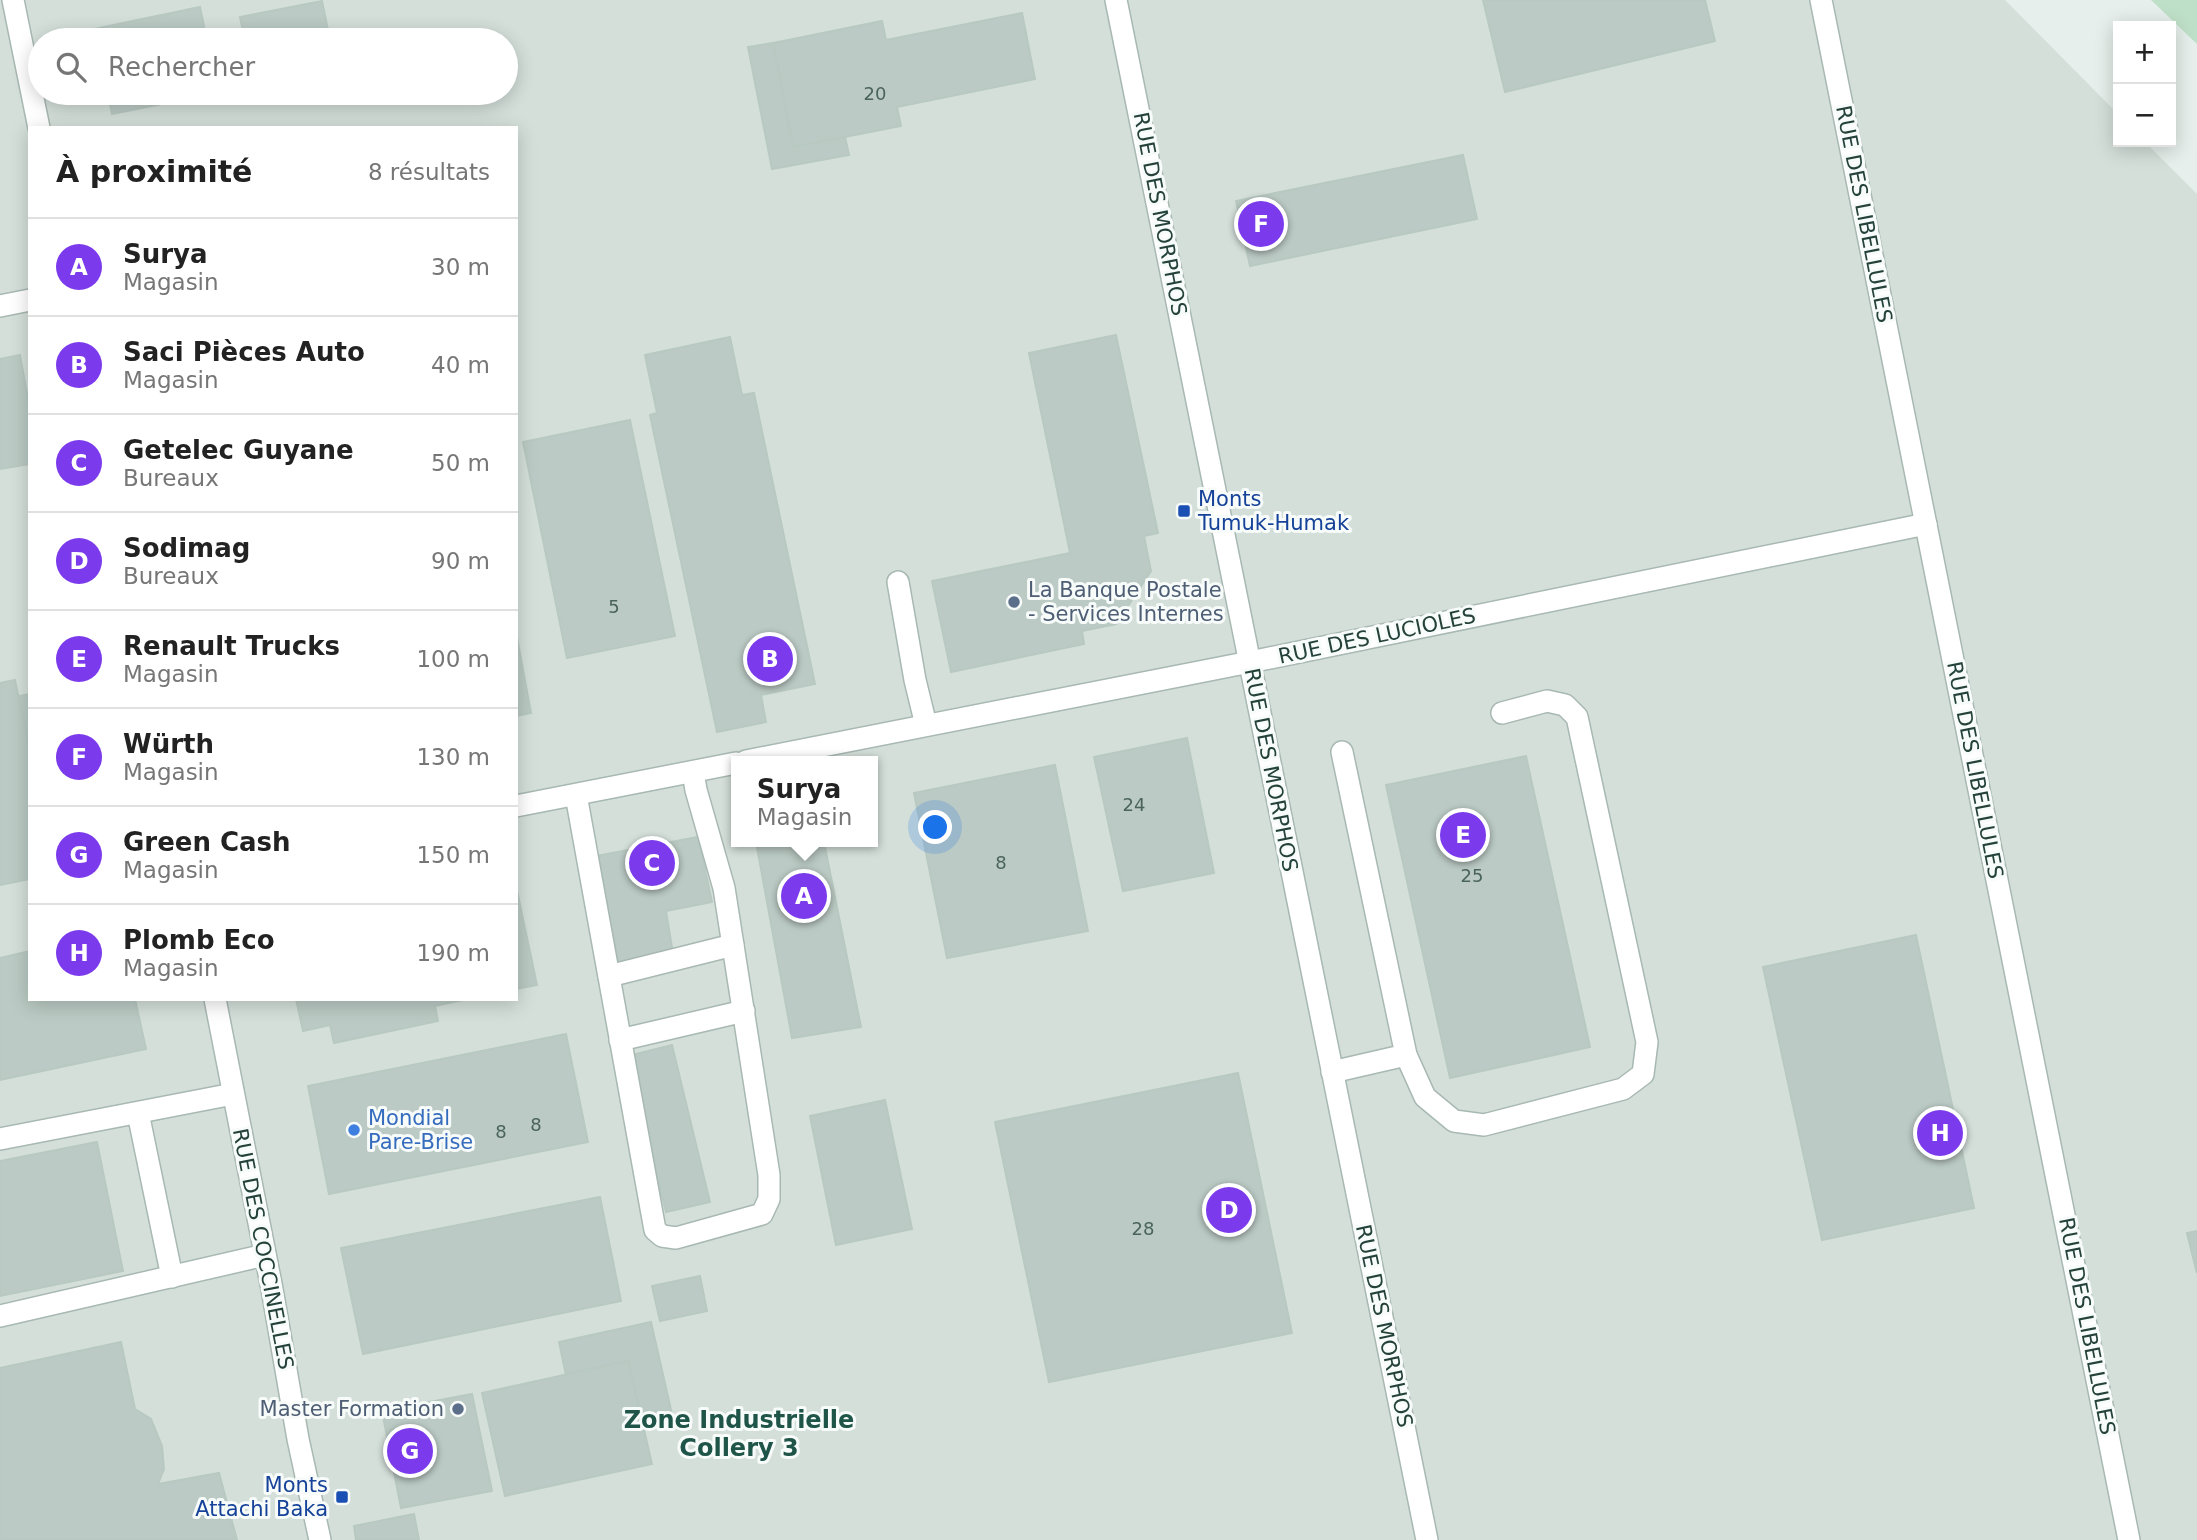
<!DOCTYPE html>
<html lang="fr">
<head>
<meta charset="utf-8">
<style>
  :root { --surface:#fff; --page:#f2f2f2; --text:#222; --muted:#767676; --line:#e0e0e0; --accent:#7c3aed }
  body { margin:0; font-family:"DejaVu Sans",sans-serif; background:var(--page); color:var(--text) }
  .controls { position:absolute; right:21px; top:21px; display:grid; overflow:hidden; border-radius:0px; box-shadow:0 4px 18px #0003 }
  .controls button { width:63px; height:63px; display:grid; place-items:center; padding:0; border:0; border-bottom:2px solid var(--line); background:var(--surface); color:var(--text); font:35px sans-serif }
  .you { position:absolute; left:936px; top:828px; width:24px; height:24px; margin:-18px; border:5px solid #fff; border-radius:50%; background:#1a73e8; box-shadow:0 0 0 10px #1a73e833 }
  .badge { display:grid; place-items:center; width:46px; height:46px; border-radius:50%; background:var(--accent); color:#fff; font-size:23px; font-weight:700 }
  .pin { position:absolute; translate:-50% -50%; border:4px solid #fff; box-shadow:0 2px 7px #0006 }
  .popup { position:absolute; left:731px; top:756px; width:147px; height:91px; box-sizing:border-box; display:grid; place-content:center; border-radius:0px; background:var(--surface); filter:drop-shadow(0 2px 5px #0005); font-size:23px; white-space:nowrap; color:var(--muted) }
  .popup b { font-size:26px; color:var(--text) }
  .popup::after { content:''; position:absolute; left:50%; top:100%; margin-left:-14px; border:14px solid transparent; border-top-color:var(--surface) }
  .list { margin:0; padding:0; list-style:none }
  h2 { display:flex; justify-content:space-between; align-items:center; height:91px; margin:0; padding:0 28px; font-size:30px }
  h2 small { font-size:23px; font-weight:400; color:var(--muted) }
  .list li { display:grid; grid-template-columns:46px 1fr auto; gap:21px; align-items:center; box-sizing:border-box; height:98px; padding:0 28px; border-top:2px solid var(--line) }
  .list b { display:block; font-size:26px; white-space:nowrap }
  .list p { margin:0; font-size:23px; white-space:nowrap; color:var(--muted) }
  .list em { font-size:23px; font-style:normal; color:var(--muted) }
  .icon { flex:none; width:38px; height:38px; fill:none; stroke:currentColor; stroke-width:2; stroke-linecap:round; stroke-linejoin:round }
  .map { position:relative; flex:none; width:2197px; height:1540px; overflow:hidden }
  .search { position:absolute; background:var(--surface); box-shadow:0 4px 18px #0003; left:28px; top:28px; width:490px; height:77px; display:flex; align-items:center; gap:18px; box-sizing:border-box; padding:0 24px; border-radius:38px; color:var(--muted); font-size:26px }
  .panel { position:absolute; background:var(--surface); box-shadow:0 4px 18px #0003; left:28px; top:126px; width:490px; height:875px; border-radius:0px }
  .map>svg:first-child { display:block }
  .built { fill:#d4dfda; fill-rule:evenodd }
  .green { fill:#bfe0c8 }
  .building { fill:#bbcac4; stroke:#b8c9c2; stroke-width:2 }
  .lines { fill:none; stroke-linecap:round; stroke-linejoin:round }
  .minor-casing { stroke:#a8b8b2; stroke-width:24 }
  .minor { stroke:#fff; stroke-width:21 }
  .transit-dot { fill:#1a4fb4; stroke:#f7fbf9; stroke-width:2.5 }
  .service-dot { fill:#5c6f8a; stroke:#f7fbf9; stroke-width:2.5 }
  .shop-dot { fill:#3f7fe0; stroke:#f7fbf9; stroke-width:2.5 }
  .labels { text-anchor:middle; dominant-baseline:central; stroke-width:6; stroke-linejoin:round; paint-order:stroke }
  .number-label { font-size:18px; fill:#4a645c }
  .street-label { font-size:21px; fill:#24423a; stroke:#f7fbf9 }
  .transit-label { font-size:21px; fill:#164399; stroke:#f7fbf9; text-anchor:start }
  .service-label { font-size:21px; fill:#4e5e75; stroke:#f7fbf9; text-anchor:start }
  .shop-label { font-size:21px; fill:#366cbe; stroke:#f7fbf9; text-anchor:start }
  .quarter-label { font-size:24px; font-weight:bold; fill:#1f5548; stroke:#f7fbf9 }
</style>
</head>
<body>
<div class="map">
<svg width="2197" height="1540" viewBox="0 0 2197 1540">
  <rect width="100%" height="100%" fill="#e6efeb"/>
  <!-- built -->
  <path class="built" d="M0 0H2005L2118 114V142H2145L2197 194V1540H0ZM40 40H506V93H40ZM30 128H516V999H30ZM736 761H872V842H736Z"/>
  <!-- green -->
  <polygon class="green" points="2151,0 2197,0 2197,44"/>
  <!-- building -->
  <g class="building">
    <polygon points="1483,0 1705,0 1715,41 1505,92"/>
    <polygon points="322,1 330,40 245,40 240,17"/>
    <polygon points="200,7 207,40 96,40 94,29"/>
    <polygon points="1022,13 1035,79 897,107 901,126 793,147 773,43 882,21 886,40"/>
    <polygon points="773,43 793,147 845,137 849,155 772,169 748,47"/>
    <polygon points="108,93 216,93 112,114"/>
    <polygon points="1463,155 1477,219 1250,266 1236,201"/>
    <polygon points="1116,335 1158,533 1144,536 1151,571 1116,624 1082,631 1084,644 951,672 932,581 1070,553 1029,353"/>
    <polygon points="730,337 742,395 754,393 815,684 761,695 766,722 717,732 650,415 657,413 645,355"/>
    <polygon points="20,355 30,409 30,464 0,469 0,359"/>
    <polygon points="630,420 675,636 567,658 523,442"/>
    <polygon points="516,632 531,713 516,716"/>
    <polygon points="15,680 30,751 30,879 0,885 0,683"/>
    <polygon points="30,694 30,751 19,696"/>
    <polygon points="1187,738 1214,873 1123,891 1094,757"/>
    <polygon points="1526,756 1590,1047 1450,1078 1386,785"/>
    <polygon points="1055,765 1088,931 947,958 914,793"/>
    <polygon points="698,837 712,902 666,911 673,954 619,964 596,856"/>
    <polygon points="756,842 824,842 861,1027 792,1038"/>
    <polygon points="516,886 537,985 516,989"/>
    <polygon points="1916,935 1974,1208 1822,1240 1763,967"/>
    <polygon points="30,951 30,999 135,999 146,1049 0,1080 0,958"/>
    <polygon points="296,999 467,999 435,1006 438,1021 334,1043 330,1025 303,1031"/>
    <polygon points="566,1034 588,1142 329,1194 308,1086"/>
    <polygon points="672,1045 710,1202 666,1212 628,1056"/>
    <polygon points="1238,1073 1292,1333 1049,1382 995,1122"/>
    <polygon points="885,1100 912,1229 836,1245 810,1116"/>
    <polygon points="97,1142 123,1271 0,1296 0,1161"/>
    <polygon points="600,1197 621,1301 363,1354 341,1248"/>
    <polygon points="2197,1231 2197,1273 2187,1233"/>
    <polygon points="700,1276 707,1311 660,1321 652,1286"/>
    <polygon points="651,1322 674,1423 644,1429 628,1361 566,1375 559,1342"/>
    <polygon points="121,1342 135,1409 151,1419 162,1446 164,1469 158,1484 219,1473 237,1540 0,1540 0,1368"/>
    <polygon points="628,1361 652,1464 505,1496 482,1393"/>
    <polygon points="472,1394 492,1491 401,1508 382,1411"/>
    <polygon points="414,1514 419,1540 356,1540 354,1526"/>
  </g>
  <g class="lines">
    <!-- minor casing -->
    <g class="minor-casing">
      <g id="minor">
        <polyline points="13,0 39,128"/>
        <polyline points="1116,0 1427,1540"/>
        <polyline points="1821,0 2129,1540"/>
        <polyline points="0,306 30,300"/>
        <polyline points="898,582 915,680 926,725"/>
        <polyline points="746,761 1250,662 1926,524"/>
        <polyline points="576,795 655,1230 662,1236 676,1238 762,1214 769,1199 769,1175 724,888 696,790 693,772"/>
        <polyline points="516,806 736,763"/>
        <polyline points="609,976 733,945"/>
        <polyline points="215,999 272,1289 298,1439 320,1540"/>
        <polyline points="620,1040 744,1011"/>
        <polyline points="1406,1055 1425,1097 1454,1121 1484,1125 1623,1089 1643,1074 1647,1042 1577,717 1565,705 1547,701 1502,713"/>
        <polyline points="1332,1072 1406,1055 1342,752"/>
        <polyline points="138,1113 172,1277"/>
        <polyline points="0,1139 233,1094"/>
        <polyline points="0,1316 265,1255"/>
      </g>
    </g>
    <!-- minor -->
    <use href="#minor" class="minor"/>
  </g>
  <!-- markers -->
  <g class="transit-dot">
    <rect x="1177" y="504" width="14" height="14" rx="3.5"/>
    <rect x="335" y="1490" width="14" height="14" rx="3.5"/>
  </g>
  <g class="service-dot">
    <circle cx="1014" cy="602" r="7"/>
    <circle cx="458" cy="1409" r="7"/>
  </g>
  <circle class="shop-dot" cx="354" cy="1130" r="7"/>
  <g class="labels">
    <!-- number labels -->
    <g class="number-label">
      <text x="875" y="93">20</text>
      <text x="614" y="606">5</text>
      <text x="1134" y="804">24</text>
      <text x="1001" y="862">8</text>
      <text x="1472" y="875">25</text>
      <text x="536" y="1124">8</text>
      <text x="501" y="1131">8</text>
      <text x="1143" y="1228">28</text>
    </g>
    <!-- street labels -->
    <g class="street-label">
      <text transform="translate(1160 214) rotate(79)">RUE DES MORPHOS</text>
      <text transform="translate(1864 214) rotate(79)">RUE DES LIBELLULES</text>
      <text transform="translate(1377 636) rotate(-12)">RUE DES LUCIOLES</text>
      <text transform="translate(1271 770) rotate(79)">RUE DES MORPHOS</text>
      <text transform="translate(1975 770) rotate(79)">RUE DES LIBELLULES</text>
      <text transform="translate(263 1249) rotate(79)">RUE DES COCCINELLES</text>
      <text transform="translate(1384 1326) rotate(78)">RUE DES MORPHOS</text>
      <text transform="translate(2087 1326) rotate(79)">RUE DES LIBELLULES</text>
    </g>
    <!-- transit labels -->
    <g class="transit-label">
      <text x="1198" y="499">Monts<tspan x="1198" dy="24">Tumuk-Humak</tspan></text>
      <text x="328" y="1485" text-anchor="end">Monts<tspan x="328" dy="24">Attachi Baka</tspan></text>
    </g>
    <!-- service labels -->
    <g class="service-label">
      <text x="1028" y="590">La Banque Postale<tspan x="1028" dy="24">- Services Internes</tspan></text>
      <text x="444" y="1409" text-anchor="end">Master Formation</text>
    </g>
    <!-- shop labels -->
    <g class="shop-label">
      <text x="368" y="1118">Mondial<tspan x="368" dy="24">Pare-Brise</tspan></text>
    </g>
    <!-- quarter labels -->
    <g class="quarter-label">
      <text x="739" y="1420">Zone Industrielle<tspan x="739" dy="28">Collery 3</tspan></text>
    </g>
  </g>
</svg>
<div class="controls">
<button>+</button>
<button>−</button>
</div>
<div class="you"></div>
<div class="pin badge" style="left:804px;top:896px">A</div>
<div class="popup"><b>Surya</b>Magasin</div>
<div class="pin badge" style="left:770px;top:659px">B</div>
<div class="pin badge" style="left:652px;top:863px">C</div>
<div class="pin badge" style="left:1229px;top:1210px">D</div>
<div class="pin badge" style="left:1463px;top:835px">E</div>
<div class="pin badge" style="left:1261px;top:224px">F</div>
<div class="pin badge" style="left:410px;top:1451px">G</div>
<div class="pin badge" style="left:1940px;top:1133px">H</div>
<div class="search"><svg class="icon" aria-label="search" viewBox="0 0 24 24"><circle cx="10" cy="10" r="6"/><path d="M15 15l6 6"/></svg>Rechercher</div>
<section class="panel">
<h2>À proximité<small>8 résultats</small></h2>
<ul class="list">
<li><span class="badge">A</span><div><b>Surya</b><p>Magasin</p></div><em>30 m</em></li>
<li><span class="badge">B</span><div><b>Saci Pièces Auto</b><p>Magasin</p></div><em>40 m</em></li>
<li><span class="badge">C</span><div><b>Getelec Guyane</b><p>Bureaux</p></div><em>50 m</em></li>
<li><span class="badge">D</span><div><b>Sodimag</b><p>Bureaux</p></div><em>90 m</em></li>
<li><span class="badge">E</span><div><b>Renault Trucks</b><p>Magasin</p></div><em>100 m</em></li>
<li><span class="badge">F</span><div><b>Würth</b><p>Magasin</p></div><em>130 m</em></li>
<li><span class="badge">G</span><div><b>Green Cash</b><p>Magasin</p></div><em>150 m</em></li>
<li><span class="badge">H</span><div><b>Plomb Eco</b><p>Magasin</p></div><em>190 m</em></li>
</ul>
</section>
</div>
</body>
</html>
